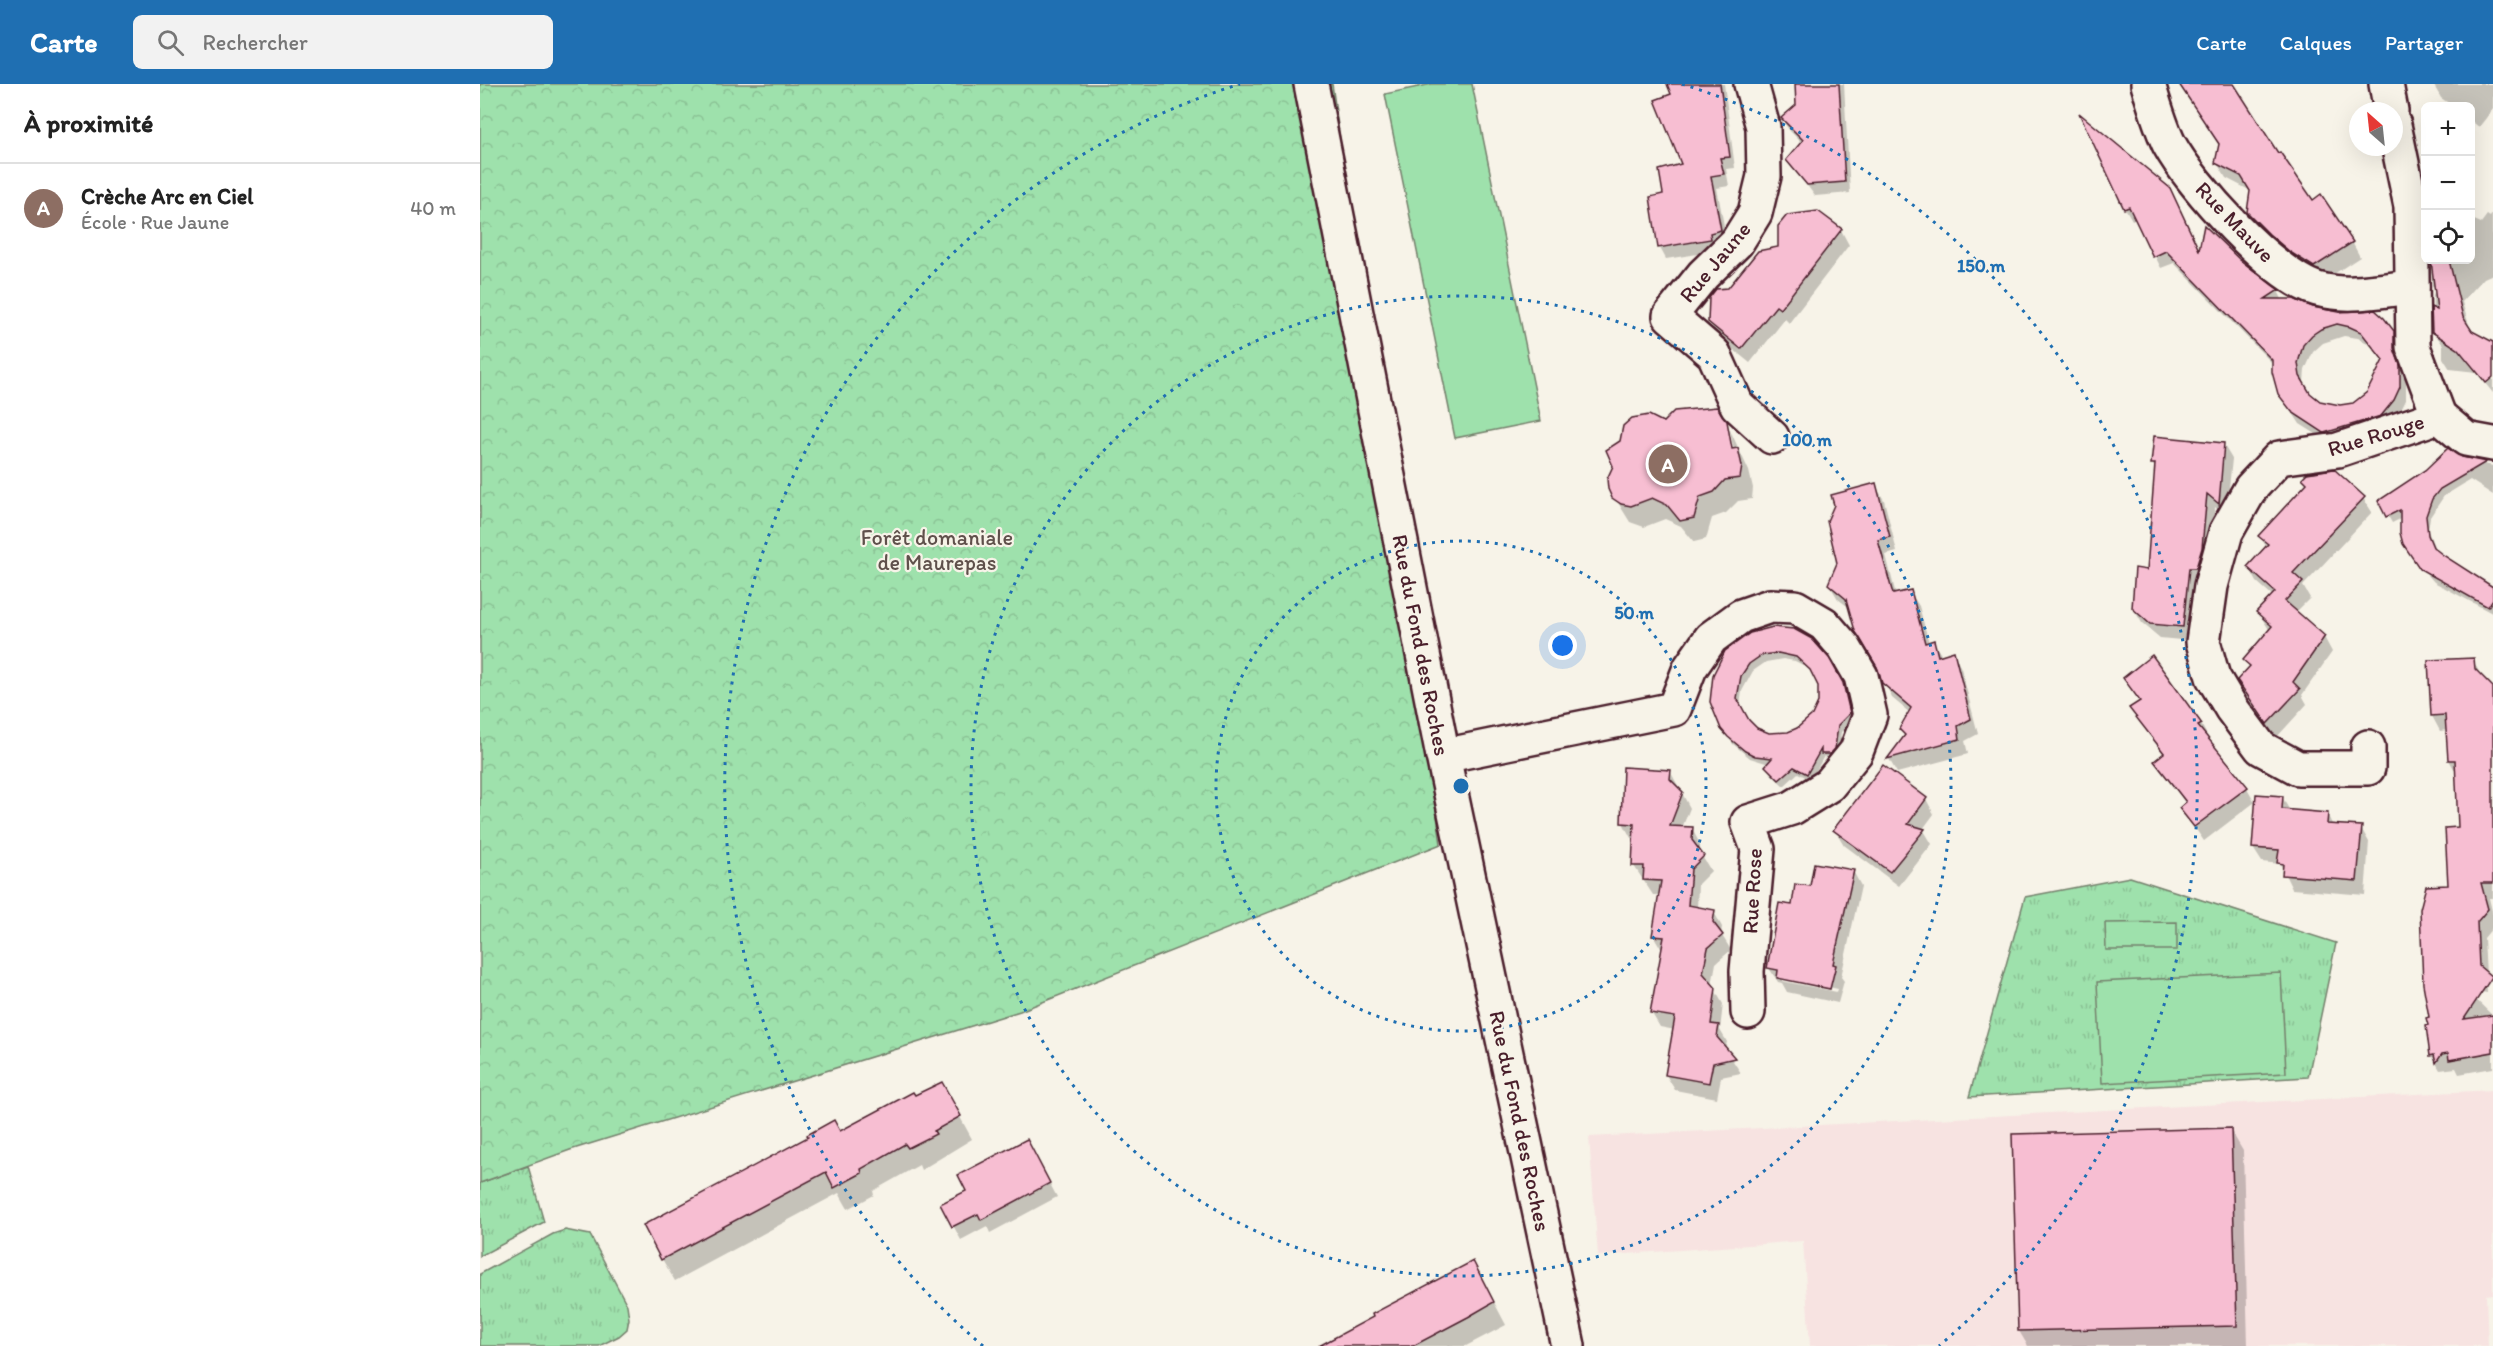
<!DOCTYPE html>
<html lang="fr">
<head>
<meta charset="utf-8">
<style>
  :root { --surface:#fff; --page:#f2f2f2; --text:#222; --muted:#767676; --line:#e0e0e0; --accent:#1f6fb2 }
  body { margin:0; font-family:Itim,sans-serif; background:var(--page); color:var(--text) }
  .controls { position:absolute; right:18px; top:18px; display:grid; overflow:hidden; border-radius:9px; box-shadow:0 6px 24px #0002 }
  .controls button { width:54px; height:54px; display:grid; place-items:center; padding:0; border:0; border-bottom:2px solid var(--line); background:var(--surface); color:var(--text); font:30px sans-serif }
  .compass { position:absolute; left:1869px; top:18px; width:54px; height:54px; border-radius:50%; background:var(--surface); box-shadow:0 6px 24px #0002; rotate:333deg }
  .you { position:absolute; left:1083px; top:562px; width:21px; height:21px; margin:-15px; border:4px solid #fff; border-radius:50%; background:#1a73e8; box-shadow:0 0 0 9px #1a73e833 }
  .badge { display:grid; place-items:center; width:39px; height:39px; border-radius:50%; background:var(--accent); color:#fff; font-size:20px; font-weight:700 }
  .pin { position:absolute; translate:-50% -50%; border:3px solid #fff; box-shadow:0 2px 6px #0006 }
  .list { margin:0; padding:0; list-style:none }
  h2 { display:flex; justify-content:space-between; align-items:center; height:78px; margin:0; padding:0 24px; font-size:26px }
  h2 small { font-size:20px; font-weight:400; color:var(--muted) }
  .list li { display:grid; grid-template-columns:39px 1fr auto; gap:18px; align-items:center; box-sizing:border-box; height:90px; padding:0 24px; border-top:2px solid var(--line) }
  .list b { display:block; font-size:22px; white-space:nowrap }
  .list p { margin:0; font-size:20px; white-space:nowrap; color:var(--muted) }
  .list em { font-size:20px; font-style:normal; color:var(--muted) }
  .icon { flex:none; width:33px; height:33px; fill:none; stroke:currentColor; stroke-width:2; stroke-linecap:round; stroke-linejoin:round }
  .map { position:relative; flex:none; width:2013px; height:1262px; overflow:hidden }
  header { display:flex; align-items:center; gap:36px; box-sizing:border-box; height:84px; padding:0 30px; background:var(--accent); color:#fff }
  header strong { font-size:28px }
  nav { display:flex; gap:33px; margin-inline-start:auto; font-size:21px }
  .search { width:420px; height:54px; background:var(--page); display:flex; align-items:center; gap:15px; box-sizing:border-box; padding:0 21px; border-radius:9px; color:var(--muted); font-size:22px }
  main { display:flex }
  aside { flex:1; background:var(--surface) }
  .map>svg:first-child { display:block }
  .built { fill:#f7e3e1 }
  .grass { fill:url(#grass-tufts); stroke:#74806c; stroke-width:1.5 }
  .forest { fill:url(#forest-crowns); stroke:#74806c; stroke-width:1.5 }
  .pitch { fill:#9ee1ac; stroke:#74806c; stroke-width:1.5 }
  .shadow { fill:#0003; fill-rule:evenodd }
  .building { fill:#f7bed2; stroke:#4a1f2b; stroke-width:1.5; fill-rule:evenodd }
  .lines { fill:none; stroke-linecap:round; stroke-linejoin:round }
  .minor-casing { stroke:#4a1f2b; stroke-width:38 }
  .minor { stroke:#f7f3e8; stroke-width:33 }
  .ring { fill:none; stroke:#1f6fb2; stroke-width:3; stroke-dasharray:3 6 }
  .labels { text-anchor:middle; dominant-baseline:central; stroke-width:4.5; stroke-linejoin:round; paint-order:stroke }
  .street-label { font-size:22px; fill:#4a1f2b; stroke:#f7f3e8 }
  .park-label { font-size:22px; fill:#5f504b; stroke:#f7f3e8 }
  .centre { fill:#1f6fb2; stroke:#f7f3e8; stroke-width:3 }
  .ring-label { font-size:18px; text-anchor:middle; font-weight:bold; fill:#1f6fb2; stroke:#f7f3e8; stroke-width:4.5; stroke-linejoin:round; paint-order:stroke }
</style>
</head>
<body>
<header>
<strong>Carte</strong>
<div class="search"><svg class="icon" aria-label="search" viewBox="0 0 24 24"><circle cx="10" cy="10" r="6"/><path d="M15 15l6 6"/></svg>Rechercher</div>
<nav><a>Carte</a><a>Calques</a><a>Partager</a></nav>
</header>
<main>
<aside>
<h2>À proximité<small></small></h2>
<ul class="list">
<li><span class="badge" style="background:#8d6e63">A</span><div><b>Crèche Arc en Ciel</b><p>École · Rue Jaune</p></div><em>40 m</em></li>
</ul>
</aside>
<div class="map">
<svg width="2013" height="1262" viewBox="0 0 2013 1262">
  <defs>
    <pattern id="grass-tufts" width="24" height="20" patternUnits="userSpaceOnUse" patternTransform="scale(1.5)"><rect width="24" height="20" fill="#9ee1ac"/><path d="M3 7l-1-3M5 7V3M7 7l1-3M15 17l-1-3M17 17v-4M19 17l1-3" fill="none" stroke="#8ac194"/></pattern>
    <pattern id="forest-crowns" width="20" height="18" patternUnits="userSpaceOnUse" patternTransform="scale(1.5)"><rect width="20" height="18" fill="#9ee1ac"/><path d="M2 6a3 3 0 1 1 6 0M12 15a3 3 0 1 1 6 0" fill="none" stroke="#8ac194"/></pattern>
  </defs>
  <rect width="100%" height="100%" fill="#f7f3e8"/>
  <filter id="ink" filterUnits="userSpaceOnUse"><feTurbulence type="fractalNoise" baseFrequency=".0167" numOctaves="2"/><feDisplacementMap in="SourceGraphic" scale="12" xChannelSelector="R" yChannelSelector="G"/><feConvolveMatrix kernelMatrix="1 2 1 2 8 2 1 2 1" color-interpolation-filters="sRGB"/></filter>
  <g filter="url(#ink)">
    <!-- built -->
    <polygon class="built" points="2013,1006 2013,1210 2006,1211 2008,1262 1330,1262 1323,1157 1118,1172 1109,1053"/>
    <!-- grass -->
    <g class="grass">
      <polygon points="1650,793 1856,859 1828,993 1489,1013 1545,813"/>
      <polygon points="48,1082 64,1138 0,1172 0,1099"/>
      <polygon points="85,1146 110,1151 147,1221 149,1235 147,1245 139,1252 119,1262 0,1262 0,1190 73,1150"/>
    </g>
    <!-- forest -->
    <polygon class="forest" points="0,0 852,0 961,760 540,927 90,1066 0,1099"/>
    <!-- pitch -->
    <g class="pitch">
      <polygon points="952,0 992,0 1061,337 975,354 905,10"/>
      <polygon points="1697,838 1697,866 1626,866 1625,839"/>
      <polygon points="1801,889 1806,989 1622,999 1617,898"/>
    </g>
    <!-- shadow -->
    <g class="shadow">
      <polygon points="1188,0 1244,0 1255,84 1246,85 1249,102 1237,104 1247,158 1236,167 1186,175 1180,164 1185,112 1203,81 1193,11"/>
      <polygon points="1316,0 1364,0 1370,109 1335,112 1308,76 1322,59 1309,46 1302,35 1318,21"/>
      <polygon points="1701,0 1752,0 1797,72 1832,118 1872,158 1880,173 1843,197 1820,182 1777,143 1768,128 1771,107 1746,94 1737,79 1740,61"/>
      <polygon points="1953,0 2013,0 2013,25 1999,43 1990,36 1990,22 1973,22 1961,14"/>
      <path d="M1603 35 1720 169 1759 177 1798 207 1803 217 1913 248 1920 261V277L1926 294V316L1920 328 1852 360 1820 340 1800 309 1794 281 1694 179 1681 184 1656 134 1652 136 1645 124ZM1864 252 1878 254 1889 260 1904 278 1889 309 1873 320 1852 323 1834 315 1828 310 1824 298 1825 286 1833 268 1843 259Z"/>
      <polygon points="2012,130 2013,190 2004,194 1982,218 1991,248 2013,259 2013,309 1996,288 1970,285 1963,274 1963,261 1953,247 1953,211 1955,207 1952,202 1952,176 1990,176 1992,135 2001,139 2007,131 2010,133"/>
      <polygon points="1361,146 1369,161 1309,239 1305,235 1270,279 1238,253 1230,238 1249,205 1299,164"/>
      <polygon points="1160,332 1168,332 1184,340 1246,338 1249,344 1247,344 1252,372 1255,372 1250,346 1269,387 1273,404 1272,415 1258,417 1246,429 1232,434 1226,455 1214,458 1201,442 1185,435 1164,443 1150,438 1129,404 1147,340"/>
      <polygon points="1743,360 1752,375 1746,433 1735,423 1730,480 1711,557 1680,554 1662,539 1653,524 1668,487 1676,386 1672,379"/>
      <polygon points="1966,365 1981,375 2013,382 2013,411 1990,396 1964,412 1950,433 1948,447 1955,465 2013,504 2012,529 1954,498 1928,468 1921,449 1922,434 1912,439 1900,418 1946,387"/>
      <polygon points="1824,394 1883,414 1892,428 1823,502 1830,514 1816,528 1844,553 1852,568 1822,611 1827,620 1796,654 1758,596 1770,584 1765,576 1790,547 1778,528 1793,512 1777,498 1769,483 1787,464 1780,452 1827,400"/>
      <polygon points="1395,401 1404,416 1417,468 1406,471 1416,511 1430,508 1439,522 1449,559 1453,558 1462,572 1473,569 1481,584 1498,650 1485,657 1488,670 1417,689 1409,675 1425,653 1420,645 1430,629 1412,614 1371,525 1358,515 1349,500"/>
      <path d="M1293 545 1362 600 1371 637H1373L1361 648 1358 672 1354 677 1347 676 1344 672 1331 696 1318 689 1304 702 1291 690 1287 683 1289 680 1270 674 1253 660 1243 645 1231 615ZM1303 575 1315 577 1327 583 1337 595 1340 618 1333 632 1318 645 1308 649 1289 650 1277 646 1265 634 1260 622 1262 607 1273 587 1286 578Z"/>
      <polygon points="1993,576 2002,594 2013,609 2013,814 2009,814 2013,831 2013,843 2004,854 2007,909 1985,905 2013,932 2013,984 1979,990 1976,984 1960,986 1952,972 1948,945 1979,745 1977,690 1969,676 1967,646 1960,647 1952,632 1950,578"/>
      <polygon points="1645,595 1721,640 1729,655 1728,656 1767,704 1775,718 1724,757 1701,724 1706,720 1676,677 1684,670 1651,625 1660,618"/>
      <polygon points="1190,687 1210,724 1202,744 1212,745 1220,760 1220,769 1231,787 1218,800 1217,825 1234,828 1242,843 1241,850 1251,866 1236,879 1232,901 1243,920 1240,946 1247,958 1245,965 1261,989 1241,993 1237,1014 1195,1006 1186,991 1195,946 1180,943 1171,928 1182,866 1173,851 1180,811 1173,811 1154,782 1155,754 1151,754 1143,739"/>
      <polygon points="1802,713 1810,727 1847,730 1853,742 1881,744 1889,758 1885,811 1812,805 1800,780 1782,778 1773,764"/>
      <polygon points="1446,715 1454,730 1443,745 1452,760 1419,802 1364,761 1355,746"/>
      <path d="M1373 787 1381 802 1361 893 1364 897 1358 919 1307 908 1302 899 1298 898 1289 884 1331 804ZM1302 893 1358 905 1357 908 1302 897Z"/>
      <polygon points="435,1013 474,1022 492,1055 441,1086 439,1081 393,1107 394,1111 368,1125 359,1109 195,1197 182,1175 360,1049"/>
      <polygon points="1750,1045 1763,1067 1768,1262 1548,1262 1539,1247"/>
      <polygon points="554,1070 577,1113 510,1149 507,1142 481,1156 462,1121"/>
      <polygon points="1005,1201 1026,1241 986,1262 842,1262"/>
    </g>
    <!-- building -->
    <g class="building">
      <polygon points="1187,0 1240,0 1250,73 1240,74 1244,90 1231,92 1241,146 1230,149 1231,155 1178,164 1170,113 1183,110 1179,86 1201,80 1175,16 1191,10"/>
      <polygon points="1315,0 1359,0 1365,98 1327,101 1306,76 1323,56 1301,34 1316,21"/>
      <polygon points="1699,0 1754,0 1798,69 1800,68 1833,116 1841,110 1873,158 1834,183 1810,168 1789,150 1767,128 1770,107 1761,92 1735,79 1739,60"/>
      <path d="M1599 29 1690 104 1719 166 1724 141 1760 176 1799 206 1785 215H1814L1833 223 1859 228 1895 226 1904 234 1914 247V264L1920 281V303L1914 316 1901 332 1844 349 1812 328 1798 310 1792 288V276L1686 167 1673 173 1649 123 1644 125ZM1857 240 1870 243 1881 248 1903 276 1887 308 1873 319 1860 321 1840 317 1830 309 1820 292 1818 279 1823 261 1832 251 1841 245Z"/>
      <polygon points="1338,127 1362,145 1300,225 1296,222 1261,265 1228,238 1229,214 1236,205 1248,204 1278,167 1298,163 1298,142 1307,131"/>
      <polygon points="1951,176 1969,176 1983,233 1992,247 2013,258 2013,293 2006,299 1978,265 1952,248 1951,223 1957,226"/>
      <polygon points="1237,323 1247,337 1252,365 1258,364 1262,382 1260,394 1245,396 1234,408 1220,413 1214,434 1200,437 1187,421 1172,414 1151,422 1141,420 1132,414 1128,405 1127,395 1133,382 1126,366 1140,357 1143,342 1152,334 1169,331 1183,338 1194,327"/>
      <polygon points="1674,352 1744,359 1739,420 1727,410 1722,464 1716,484 1709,484 1703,543 1670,540 1652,524 1655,484 1667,486 1675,380 1671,380"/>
      <polygon points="1968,364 1982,373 2006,378 1960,405 1952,415 1946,432 1948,451 1953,463 1963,471 2013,503 2013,515 2008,523 1940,485 1923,460 1920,449 1920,426 1906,433 1898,417 1945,386"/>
      <polygon points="1854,385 1885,413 1813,489 1823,498 1805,517 1845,552 1813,598 1820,605 1787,640 1757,596 1770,582 1763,576 1792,542 1776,528 1795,508 1767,483 1788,460 1778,452 1827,399 1822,394 1827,389"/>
      <polygon points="1396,399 1410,453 1398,456 1413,510 1431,506 1445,559 1454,556 1458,572 1474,567 1491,635 1478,642 1480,655 1407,675 1425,651 1419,645 1431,624 1402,599 1397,583 1375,547 1366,515 1348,500 1357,479 1347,437 1354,421 1351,411"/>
      <path d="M1293 543 1314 545 1332 555 1349 574 1363 599 1370 629 1358 641 1355 665 1350 670H1341V665L1327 690 1314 683 1299 696 1285 682 1292 674 1275 672 1265 667 1248 653 1241 645 1230 618 1233 591 1245 567 1270 549ZM1298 569 1316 573 1330 586 1338 602V618L1332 631 1317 644 1308 648 1289 649 1277 644 1269 636 1257 614 1261 592 1269 580 1282 571Z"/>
      <polygon points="1672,571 1722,640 1718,642 1768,703 1714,743 1699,724 1706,718 1674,677 1684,669 1649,624 1660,617 1643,594"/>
      <polygon points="1994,574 1995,585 2013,603 2013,799 2001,799 2008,825 1997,838 1999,882 2012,893 1984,935 2013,931 2013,968 1969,976 1968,969 1962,970 1956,979 1954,971 1950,972 1946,942 1948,941 1946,934 1949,933 1943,900 1940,825 1946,802 1968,801 1965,744 1978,743 1975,676 1968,676 1965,631 1951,632 1948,576"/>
      <polygon points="1403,681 1447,714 1428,740 1445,745 1410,788 1353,746"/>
      <polygon points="1143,683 1191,686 1190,695 1203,708 1190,742 1213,743 1212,756 1224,772 1211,785 1208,821 1235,826 1233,838 1243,851 1228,864 1223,889 1236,904 1231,940 1239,941 1237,953 1255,974 1233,979 1229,999 1185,991 1195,933 1170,929 1184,853 1172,852 1181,797 1163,796 1164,782 1152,782 1154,740 1141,739"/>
      <polygon points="1776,710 1803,712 1802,725 1848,729 1847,740 1882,742 1877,797 1802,791 1803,780 1797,779 1799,766 1772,764"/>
      <polygon points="1334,779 1374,786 1353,880 1356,881 1350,905 1297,894 1298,886 1287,884 1299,819 1312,821 1315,800 1330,802"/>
      <polygon points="462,998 481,1032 454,1047 456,1050 428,1064 425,1060 381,1085 382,1089 354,1104 346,1088 181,1176 163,1141 328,1053 327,1051 354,1036 360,1047 433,1008 435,1011"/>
      <polygon points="1751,1044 1757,1242 1538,1247 1532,1050"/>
      <polygon points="547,1055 570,1099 501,1136 498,1130 472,1143 460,1120 486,1107 478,1091"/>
      <polygon points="993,1177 1014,1218 988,1233 933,1262 839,1262 893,1233 892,1230"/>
    </g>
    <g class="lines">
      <!-- minor casing -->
      <g class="minor-casing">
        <g id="minor">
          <polyline points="831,0 963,672 1088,1262"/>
          <polyline points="1271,0 1283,43 1284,92 1275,129 1257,158 1223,191 1190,232 1234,270 1257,321 1292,353"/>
          <path d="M1668 0C1674 20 1680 41 1689 60 1711 101 1793 192 1837 205 1869 214 1900 206 1932 203"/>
          <polyline points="1906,0 1911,27"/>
          <polyline points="1914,41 1931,122 1933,263 1959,332"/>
          <polyline points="1888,663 1888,684 1818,684 1781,664 1752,625 1733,593 1723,558 1731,502 1746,448 1771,404 1799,374 1858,366 1959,332 1986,355 2013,360"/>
          <polyline points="963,672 1194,625 1210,584 1231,554 1261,532 1290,522 1315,523 1344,540 1364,563 1381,592 1390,631 1376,668 1349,701 1312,724 1268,738 1278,765 1267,887 1268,928"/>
        </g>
      </g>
      <!-- minor -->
      <use href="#minor" class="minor"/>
    </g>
  </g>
  <!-- distance rings -->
  <g class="ring">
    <circle cx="981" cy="702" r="245"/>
    <circle cx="981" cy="702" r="490"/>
    <path d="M503 1262A736 736 0 0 1 760 0M1202 0A736 736 0 0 1 1459 1262"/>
  </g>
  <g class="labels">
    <!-- street labels -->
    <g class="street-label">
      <text transform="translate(1755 138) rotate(46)">Rue Mauve</text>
      <text transform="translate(1235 178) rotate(-50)">Rue Jaune</text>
      <text transform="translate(1896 351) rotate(-17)">Rue Rouge</text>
      <text transform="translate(941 561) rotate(79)">Rue du Fond des Roches</text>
      <text transform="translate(1272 807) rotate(-87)">Rue Rose</text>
      <text transform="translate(1040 1037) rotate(78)">Rue du Fond des Roches</text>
    </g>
    <!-- park labels -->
    <g class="park-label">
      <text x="457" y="453">Forêt domaniale<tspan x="457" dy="25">de Maurepas</tspan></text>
    </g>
  </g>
  <circle cx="981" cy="702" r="9" class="centre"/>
  <g class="ring-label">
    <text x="1501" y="188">150 m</text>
    <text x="1327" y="362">100 m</text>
    <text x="1154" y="535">50 m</text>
  </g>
</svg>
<div class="controls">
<button>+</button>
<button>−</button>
<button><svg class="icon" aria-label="locate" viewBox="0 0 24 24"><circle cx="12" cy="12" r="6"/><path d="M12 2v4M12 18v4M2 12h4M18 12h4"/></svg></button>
</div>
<svg class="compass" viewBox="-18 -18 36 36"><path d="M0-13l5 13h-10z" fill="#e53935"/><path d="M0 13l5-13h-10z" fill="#767676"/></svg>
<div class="you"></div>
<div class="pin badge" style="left:1188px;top:380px;background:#8d6e63">A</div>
</div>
</main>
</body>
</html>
